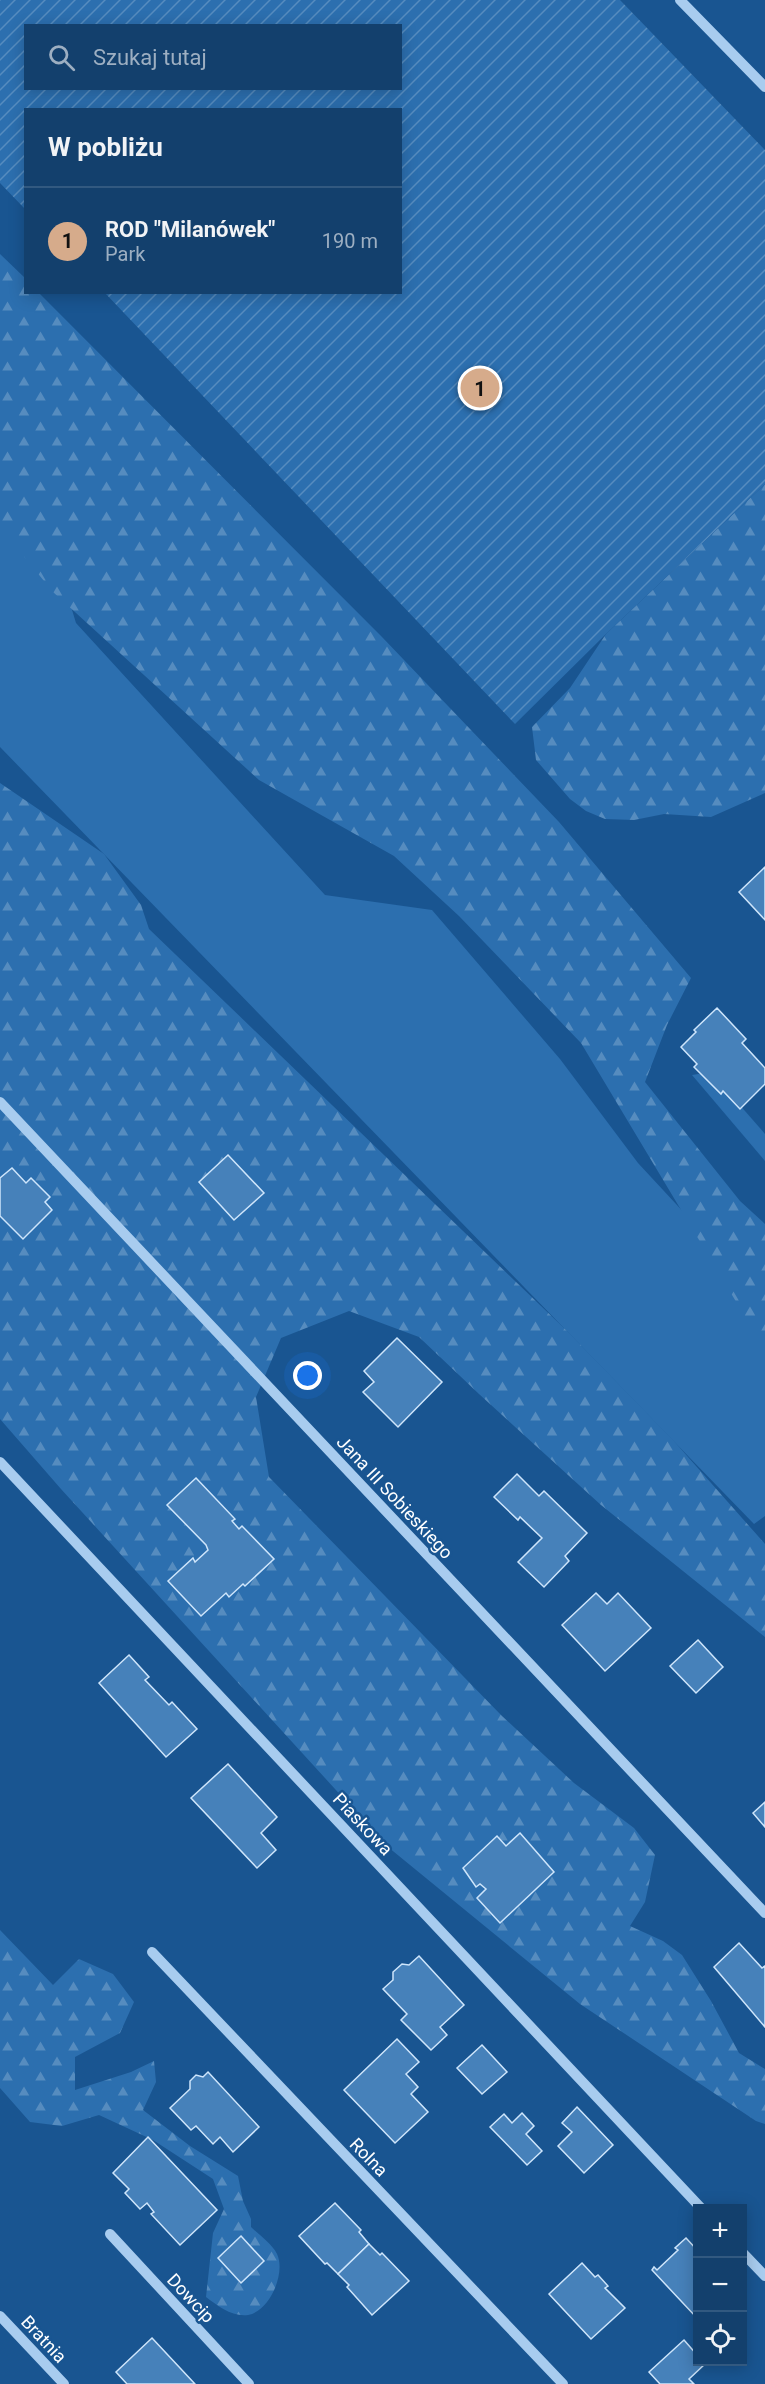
<!DOCTYPE html>
<html lang="pl">
<head>
<meta charset="utf-8">
<style>
  :root { --surface:#13406d; --page:#1c4772; --text:#f1f3f6; --muted:#9dafc2; --line:#325980; --accent:#d6ab8b }
  body { margin:0; font-family:Roboto,sans-serif; background:var(--page); color:var(--text) }
  .controls { position:absolute; right:18px; bottom:18px; display:grid; overflow:hidden; border-radius:0px; box-shadow:0 3px 15px #0003 }
  .controls button { width:54px; height:54px; display:grid; place-items:center; padding:0; border:0; border-bottom:2px solid var(--line); background:var(--surface); color:var(--text); font:30px sans-serif }
  .you { position:absolute; left:308px; top:1376px; width:21px; height:21px; margin:-15px; border:4px solid #fff; border-radius:50%; background:#1a73e8; box-shadow:0 0 0 9px #1a73e833 }
  .badge { display:grid; place-items:center; width:39px; height:39px; border-radius:50%; background:var(--accent); color:#111; font-size:20px; font-weight:700 }
  .pin { position:absolute; translate:-50% -50%; border:3px solid #fff; box-shadow:0 2px 6px #0006 }
  .list { margin:0; padding:0; list-style:none }
  h2 { display:flex; justify-content:space-between; align-items:center; height:78px; margin:0; padding:0 24px; font-size:26px }
  h2 small { font-size:20px; font-weight:400; color:var(--muted) }
  .list li { display:grid; grid-template-columns:39px 1fr auto; gap:18px; align-items:center; box-sizing:border-box; height:108px; padding:0 24px; border-top:2px solid var(--line) }
  .list b { display:block; font-size:22px; white-space:nowrap }
  .list p { margin:0; font-size:20px; white-space:nowrap; color:var(--muted) }
  .list em { font-size:20px; font-style:normal; color:var(--muted) }
  .icon { flex:none; width:33px; height:33px; fill:none; stroke:currentColor; stroke-width:2; stroke-linecap:round; stroke-linejoin:round }
  .map { position:relative; flex:none; width:765px; height:2384px; overflow:hidden }
  .search { position:absolute; background:var(--surface); box-shadow:0 3px 15px #0003; left:24px; top:24px; width:378px; height:66px; display:flex; align-items:center; gap:15px; box-sizing:border-box; padding:0 21px; border-radius:0px; color:var(--muted); font-size:22px }
  .panel { position:absolute; background:var(--surface); box-shadow:0 3px 15px #0003; left:24px; top:108px; width:378px; height:186px; border-radius:0px }
  .map>svg:first-child { display:block }
  .green { fill:#2c6faf }
  .forest { fill:url(#forest-firs) }
  .garden { fill:url(#garden-furrows); fill-rule:evenodd }
  .building { fill:#4681ba; stroke:#cee5fb; stroke-width:1.5 }
  .lines { fill:none; stroke-linecap:round; stroke-linejoin:round }
  .minor { stroke:#a8ccef; stroke-width:10 }
  .labels { text-anchor:middle; dominant-baseline:central; stroke-width:5; stroke-linejoin:round; paint-order:stroke }
  .street-label { font-size:18px; fill:#fff; stroke:#195591 }
</style>
</head>
<body>
<div class="map">
<svg width="765" height="2384" viewBox="0 0 765 2384">
  <defs>
    <pattern id="forest-firs" width="22" height="20" patternUnits="userSpaceOnUse" patternTransform="scale(1.5)"><rect width="22" height="20" fill="#2c6faf"/><path d="M5 1l3.5 6h-7zM16 11l3.5 6h-7z" fill="#568cbf"/></pattern>
    <pattern id="garden-furrows" width="10" height="10" patternUnits="userSpaceOnUse" patternTransform="scale(1.5)"><rect width="10" height="10" fill="#2c6faf"/><path d="M-1 1l2-2M0 10L10 0M9 11l2-2" fill="none" stroke="#568cbf"/></pattern>
  </defs>
  <rect width="100%" height="100%" fill="#195591"/>
  <!-- green -->
  <g class="green">
    <polygon points="0,494 53,547 76,623 325,895 432,910 560,1059 638,1163 765,1300 765,1516 754,1524 0,747"/>
    <polygon points="711,1072 765,1134 765,1161 692,1075"/>
  </g>
  <!-- forest -->
  <g class="forest">
    <polygon points="0,254 25,278 26,292 39,293 382,637 559,822 691,978 667,1025 645,1082 740,1201 765,1224 765,1350 581,1043 459,916 394,856 259,780 53,592 0,527"/>
    <polygon points="765,484 765,793 711,817 664,814 634,820 605,819 586,811 570,799 536,760 532,727 570,688 606,634"/>
    <polygon points="0,783 104,854 141,905 149,929 567,1331 673,1440 765,1544 765,1637 601,1505 479,1394 419,1337 349,1311 281,1338 256,1397 269,1477 502,1716 574,1783 634,1828 655,1855 645,1902 630,1926 663,1941 682,1955 711,2001 739,2053 765,2069 765,2124 756,2121 580,2004 388,1847 61,1489 0,1419"/>
    <path d="M0 1930 53 1985 79 1959 113 1974 134 2002 120 2033 75 2057V2090L131 2072 154 2061 156 2082 143 2110 190 2146 238 2176 243 2201 251 2219V2227C259 2235 272 2244 277 2254 286 2273 270 2311 248 2315 232 2317 218 2306 206 2297L213 2233 224 2209 213 2179 153 2140 99 2115 62 2126 30 2122 0 2088Z"/>
  </g>
  <!-- garden -->
  <path class="garden" d="M0 0H620L765 150V484L606 634 515 724 105 293 400 292V110H26L25 209 0 183ZM26 26H400V88H26Z"/>
  <!-- building -->
  <g class="building">
    <polygon points="765,867 765,920 739,892"/>
    <polygon points="717,1008 746,1039 742,1043 765,1068 765,1084 740,1109 723,1091 721,1094 694,1067 697,1064 681,1047 696,1032 694,1030"/>
    <polygon points="228,1155 264,1193 234,1220 199,1182"/>
    <polygon points="12,1168 26,1183 31,1178 50,1197 45,1202 52,1210 23,1239 0,1216 0,1178"/>
    <polygon points="397,1338 442,1382 398,1427 363,1392 374,1382 364,1371"/>
    <polygon points="517,1474 539,1496 544,1491 587,1533 565,1556 569,1561 544,1587 518,1562 542,1538 520,1517 518,1520 494,1497"/>
    <polygon points="196,1478 235,1519 232,1521 239,1529 242,1526 274,1559 245,1586 243,1584 229,1597 226,1593 201,1616 168,1581 193,1558 195,1562 208,1550 206,1545 167,1505"/>
    <polygon points="596,1593 607,1604 618,1593 651,1628 605,1671 562,1625"/>
    <polygon points="698,1640 723,1667 696,1693 670,1666"/>
    <polygon points="129,1655 149,1677 145,1680 169,1705 172,1702 197,1729 166,1757 99,1683"/>
    <polygon points="228,1764 277,1817 261,1833 276,1850 257,1868 191,1798"/>
    <polygon points="765,1802 765,1827 753,1813"/>
    <polygon points="520,1833 554,1872 500,1923 477,1898 486,1889 480,1884 476,1887 463,1868 497,1836 506,1846"/>
    <polygon points="739,1943 762,1968 765,1966 765,2027 714,1967"/>
    <polygon points="419,1956 464,2005 440,2027 447,2035 431,2050 401,2020 407,2014 383,1989 393,1980 393,1972 402,1964 409,1965"/>
    <polygon points="397,2039 419,2062 406,2074 418,2087 411,2094 428,2112 395,2143 344,2090"/>
    <polygon points="482,2045 507,2072 482,2094 457,2068"/>
    <polygon points="208,2072 259,2127 233,2152 220,2137 213,2144 196,2126 191,2130 170,2108 190,2089 190,2081 196,2075 203,2077"/>
    <polygon points="577,2107 613,2145 584,2173 558,2146 572,2132 562,2123"/>
    <polygon points="522,2113 534,2126 526,2134 542,2151 527,2165 490,2127 504,2114 512,2123"/>
    <polygon points="148,2137 217,2210 180,2245 151,2214 154,2212 147,2203 140,2209 125,2193 129,2189 113,2173"/>
    <polygon points="335,2203 361,2230 359,2232 369,2244 338,2274 327,2263 325,2264 299,2236"/>
    <polygon points="241,2236 264,2261 241,2283 218,2258"/>
    <polygon points="686,2238 698,2251 696,2317 652,2270 654,2267 657,2270 678,2250 675,2248"/>
    <polygon points="369,2244 380,2255 382,2253 409,2281 372,2315 347,2287 349,2285 338,2274"/>
    <polygon points="582,2263 595,2277 598,2275 608,2286 605,2288 625,2308 591,2339 549,2294"/>
    <polygon points="152,2338 195,2384 127,2384 116,2372"/>
    <polygon points="684,2340 698,2356 698,2362 703,2362 705,2364 689,2379 694,2384 660,2384 649,2372"/>
  </g>
  <g class="lines">
    <!-- minor -->
    <g class="minor">
      <polyline points="680,0 765,87"/>
      <polyline points="0,1102 765,1913"/>
      <polyline points="0,1462 701,2208"/>
      <polyline points="152,1952 563,2384"/>
      <polyline points="110,2234 249,2384"/>
      <polyline points="742,2252 765,2276"/>
      <polyline points="0,2316 64,2384"/>
    </g>
  </g>
  <g class="labels">
    <!-- street labels -->
    <g class="street-label">
      <text transform="translate(395 1497) rotate(47)">Jana III Sobieskiego</text>
      <text transform="translate(363 1824) rotate(47)">Piaskowa</text>
      <text transform="translate(369 2157) rotate(46)">Rolna</text>
      <text transform="translate(191 2298) rotate(47)">Dowcip</text>
      <text transform="translate(44 2339) rotate(47)">Bratnia</text>
    </g>
  </g>
</svg>
<div class="controls">
<button>+</button>
<button>−</button>
<button><svg class="icon" aria-label="locate" viewBox="0 0 24 24"><circle cx="12" cy="12" r="6"/><path d="M12 2v4M12 18v4M2 12h4M18 12h4"/></svg></button>
</div>
<div class="you"></div>
<div class="pin badge" style="left:480px;top:388px">1</div>
<div class="search"><svg class="icon" aria-label="search" viewBox="0 0 24 24"><circle cx="10" cy="10" r="6"/><path d="M15 15l6 6"/></svg>Szukaj tutaj</div>
<section class="panel">
<h2>W pobliżu<small></small></h2>
<ul class="list">
<li><span class="badge">1</span><div><b>ROD &quot;Milanówek&quot;</b><p>Park</p></div><em>190 m</em></li>
</ul>
</section>
</div>
</body>
</html>
